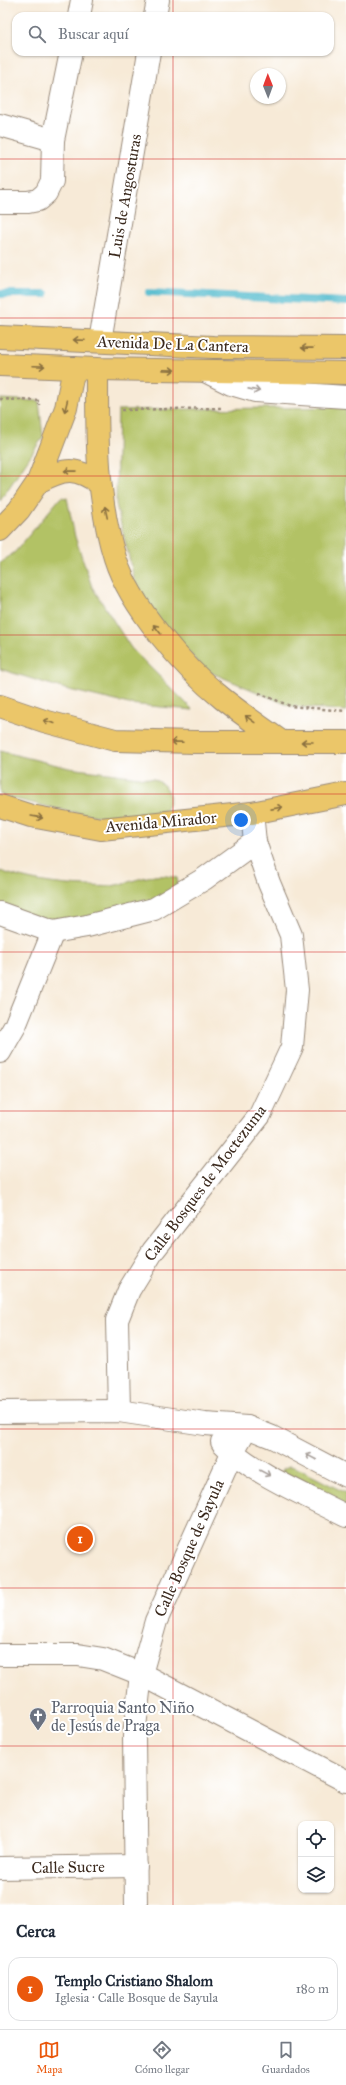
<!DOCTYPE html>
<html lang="es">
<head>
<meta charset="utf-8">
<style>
  :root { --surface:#fff; --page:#f6f6f7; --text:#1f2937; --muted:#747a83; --line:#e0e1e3; --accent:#ea580c }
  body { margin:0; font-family:"IM FELL Great Primer",serif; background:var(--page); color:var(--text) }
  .controls { position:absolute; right:12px; bottom:12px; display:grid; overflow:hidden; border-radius:8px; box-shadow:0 1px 3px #0004 }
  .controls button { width:36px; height:36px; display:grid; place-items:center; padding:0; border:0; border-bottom:1px solid var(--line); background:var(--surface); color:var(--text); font:20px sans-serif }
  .compass { position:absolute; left:250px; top:68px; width:36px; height:36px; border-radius:50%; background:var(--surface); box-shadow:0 1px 3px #0004; rotate:359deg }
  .you { position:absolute; left:241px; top:820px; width:14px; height:14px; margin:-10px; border:3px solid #fff; border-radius:50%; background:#1a73e8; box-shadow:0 0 0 6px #1a73e833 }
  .badge { display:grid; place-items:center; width:26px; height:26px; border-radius:50%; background:var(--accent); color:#fff; font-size:13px; font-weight:700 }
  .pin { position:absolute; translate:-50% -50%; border:2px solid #fff; box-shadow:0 1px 4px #0006 }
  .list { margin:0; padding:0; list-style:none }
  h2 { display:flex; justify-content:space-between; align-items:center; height:52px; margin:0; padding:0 16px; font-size:17px }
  h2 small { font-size:13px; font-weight:400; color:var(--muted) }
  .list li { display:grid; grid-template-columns:26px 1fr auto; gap:12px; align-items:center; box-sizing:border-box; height:64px; margin:0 8px 8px; padding:0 8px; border:1px solid var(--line); border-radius:12px }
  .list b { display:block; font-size:15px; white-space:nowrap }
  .list p { margin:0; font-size:13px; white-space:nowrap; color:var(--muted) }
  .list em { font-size:13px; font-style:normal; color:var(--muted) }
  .icon { flex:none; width:22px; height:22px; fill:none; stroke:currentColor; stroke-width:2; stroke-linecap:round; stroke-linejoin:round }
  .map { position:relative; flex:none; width:346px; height:1905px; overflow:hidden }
  .search { position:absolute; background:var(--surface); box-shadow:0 1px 3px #0004; left:12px; right:12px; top:12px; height:44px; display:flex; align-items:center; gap:10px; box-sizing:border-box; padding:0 14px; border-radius:12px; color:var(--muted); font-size:15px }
  .sheet { height:124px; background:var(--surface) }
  nav { display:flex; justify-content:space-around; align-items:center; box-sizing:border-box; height:56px; border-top:1px solid var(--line); background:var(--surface); font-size:11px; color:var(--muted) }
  nav a { display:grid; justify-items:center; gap:2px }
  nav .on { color:var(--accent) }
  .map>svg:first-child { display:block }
  .green { fill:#b2c265; stroke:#767642 }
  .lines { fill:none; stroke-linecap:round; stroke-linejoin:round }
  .stream { stroke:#52bbce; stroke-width:8 }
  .minor-casing { stroke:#998a7a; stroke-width:24 }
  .major-casing { stroke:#998a7a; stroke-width:24 }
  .path { stroke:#998a7a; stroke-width:2.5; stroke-dasharray:3 3; stroke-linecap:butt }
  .minor { stroke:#fff; stroke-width:22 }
  .major { stroke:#ebc669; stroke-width:22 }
  .oneway { stroke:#8a7040 }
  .oneway2 { stroke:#a79f9a }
  .grid { fill:none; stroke:#d62828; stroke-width:1; stroke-opacity:0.55 }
  .labels { text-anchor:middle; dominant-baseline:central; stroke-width:4; stroke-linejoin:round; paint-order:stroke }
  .street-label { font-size:16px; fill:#3b2a1e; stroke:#fff }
  .worship-label { font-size:16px; fill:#5b616d; stroke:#fff; text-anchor:start }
</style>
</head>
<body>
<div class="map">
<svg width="346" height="1905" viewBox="0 0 346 1905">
  <rect width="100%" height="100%" fill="#fff"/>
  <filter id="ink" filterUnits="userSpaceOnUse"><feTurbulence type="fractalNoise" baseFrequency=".025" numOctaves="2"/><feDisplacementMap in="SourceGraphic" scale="8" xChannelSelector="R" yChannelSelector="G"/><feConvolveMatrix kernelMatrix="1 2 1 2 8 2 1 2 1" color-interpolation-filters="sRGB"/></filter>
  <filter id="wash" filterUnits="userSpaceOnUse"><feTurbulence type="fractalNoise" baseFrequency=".012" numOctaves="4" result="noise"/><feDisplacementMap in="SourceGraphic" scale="16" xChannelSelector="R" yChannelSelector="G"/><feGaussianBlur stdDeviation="0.9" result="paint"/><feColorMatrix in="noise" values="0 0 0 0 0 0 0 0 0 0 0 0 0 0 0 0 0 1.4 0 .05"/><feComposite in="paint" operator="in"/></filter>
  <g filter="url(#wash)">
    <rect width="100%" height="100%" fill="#f7ead7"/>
    <!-- green -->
    <g class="green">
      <polygon points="0,399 39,401 43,437 0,501"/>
      <polygon points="346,407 346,711 290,706 205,670 139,598 116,504 118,410"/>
      <polygon points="61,497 67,498 75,537 92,587 131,648 193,710 129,704 65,689 0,669 0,563 15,552"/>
      <path d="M0 751 69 768 154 779C168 786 175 796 165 810 119 828 57 808 10 798L0 794Z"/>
      <path d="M0 871C29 881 56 885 87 886 95 886 104 887 111 886 136 882 150 871 177 878L178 884 163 898 88 918 46 919 0 909Z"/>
      <polygon points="289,1466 295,1467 346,1493 346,1512 281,1474 283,1469"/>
    </g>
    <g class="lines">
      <!-- stream -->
      <g class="stream">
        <polyline points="149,292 346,302"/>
        <polyline points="0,294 45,294"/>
      </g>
    </g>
  </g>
  <g filter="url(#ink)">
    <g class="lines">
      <!-- minor casing -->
      <g class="minor-casing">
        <g id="minor">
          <polyline points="79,16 82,0"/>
          <polyline points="155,16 158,0"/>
          <polyline points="0,125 53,140"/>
          <polyline points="0,202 28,202 38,200 46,193 52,181 53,140 71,52"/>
          <polyline points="100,341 149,52"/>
          <polyline points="205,371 231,384 255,391 346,397"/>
          <polyline points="0,913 53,932 87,926 154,909 204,879 255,842 252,813"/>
          <polyline points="0,1052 15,1026 53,932"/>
          <polyline points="119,1411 117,1320 129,1290 153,1251 260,1115 292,1047 297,990 291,935 269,883 255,842"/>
          <polyline points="0,1412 119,1411 205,1424 247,1427 272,1437 346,1476"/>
          <path d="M222 1442C251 1473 308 1496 346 1516"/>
          <polyline points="0,1655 78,1655 103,1659 141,1674 346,1781"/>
          <polyline points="0,1868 136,1866"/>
          <polyline points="136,1905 134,1736 141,1674 156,1621 232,1453 247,1427"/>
        </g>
      </g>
      <!-- major casing -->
      <g class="major-casing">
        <g id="major">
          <polyline points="0,337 213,347 346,348"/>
          <polyline points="0,365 97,369 346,373"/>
          <path d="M97 369C97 432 96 497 115 558 130 606 184 668 223 699 242 714 262 728 282 742"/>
          <path d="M38 482C64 468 76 466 100 484"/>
          <polyline points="0,530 19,510 38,482 66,408 74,368"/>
          <polyline points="0,706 44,721 115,740 194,742 346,742"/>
          <polyline points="0,806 31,816 101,829 252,813 346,794"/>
        </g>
      </g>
      <!-- path -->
      <g class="path">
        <polyline points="0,399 39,401 39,405"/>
        <polyline points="122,410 223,408"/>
        <polyline points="259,693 290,706 346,711"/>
      </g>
      <!-- minor -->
      <use href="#minor" class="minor"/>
      <!-- major -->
      <use href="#major" class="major"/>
    </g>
    <!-- one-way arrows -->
    <defs><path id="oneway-shaft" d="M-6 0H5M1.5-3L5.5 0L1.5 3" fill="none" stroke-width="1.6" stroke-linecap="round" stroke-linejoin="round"/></defs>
    <g class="oneway">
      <use href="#oneway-shaft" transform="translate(79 340) rotate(-178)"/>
      <use href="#oneway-shaft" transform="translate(307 348) rotate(-179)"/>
      <use href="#oneway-shaft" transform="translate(39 366) rotate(2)"/>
      <use href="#oneway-shaft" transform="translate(169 370) rotate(1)"/>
      <use href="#oneway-shaft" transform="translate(66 406) rotate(104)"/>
      <use href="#oneway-shaft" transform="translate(70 471) rotate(-179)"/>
      <use href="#oneway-shaft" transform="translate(106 512) rotate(-102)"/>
      <use href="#oneway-shaft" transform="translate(157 629) rotate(-129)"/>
      <use href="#oneway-shaft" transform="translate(250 719) rotate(-144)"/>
      <use href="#oneway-shaft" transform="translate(49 722) rotate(-165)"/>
      <use href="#oneway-shaft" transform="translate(177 742) rotate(-178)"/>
      <use href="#oneway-shaft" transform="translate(307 742) rotate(-180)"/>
      <use href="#oneway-shaft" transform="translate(277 808) rotate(-11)"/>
      <use href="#oneway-shaft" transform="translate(37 817) rotate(10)"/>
    </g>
    <g class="oneway2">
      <use href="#oneway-shaft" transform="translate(254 390) rotate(11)"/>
      <use href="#oneway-shaft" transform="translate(311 1457) rotate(-152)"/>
      <use href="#oneway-shaft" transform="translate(265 1473) rotate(28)"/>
    </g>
  </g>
  <!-- grid -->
  <path class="grid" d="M173 0V16M173 52V1905M0 159H346M0 318H346M0 476H346M0 635H346M0 794H346M0 952H346M0 1111H346M0 1270H346M0 1429H346M0 1588H346M0 1746H346"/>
  <!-- icons -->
  <defs>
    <g id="church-pin" transform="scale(0.9)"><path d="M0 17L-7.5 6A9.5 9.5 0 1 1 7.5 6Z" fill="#6b7280" stroke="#fff"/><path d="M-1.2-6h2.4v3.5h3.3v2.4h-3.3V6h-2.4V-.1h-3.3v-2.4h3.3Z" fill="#fff"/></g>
  </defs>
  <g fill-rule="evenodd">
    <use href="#church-pin" x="38" y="1716"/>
  </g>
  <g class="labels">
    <!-- street labels -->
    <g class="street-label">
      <text transform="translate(125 196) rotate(-80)">Luis de Angosturas</text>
      <text transform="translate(173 344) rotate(2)">Avenida De La Cantera</text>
      <text transform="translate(161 822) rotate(-5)">Avenida Mirador</text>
      <text transform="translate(205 1183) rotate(-53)">Calle Bosques de Moctezuma</text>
      <text transform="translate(189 1548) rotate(-66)">Calle Bosque de Sayula</text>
      <text transform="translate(68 1867) rotate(-1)">Calle Sucre</text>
    </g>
    <!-- worship labels -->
    <g class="worship-label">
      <text x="51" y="1707">Parroquia Santo Niño<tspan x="51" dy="18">de Jesús de Praga</tspan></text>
    </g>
  </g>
</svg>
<div class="controls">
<button><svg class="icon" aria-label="locate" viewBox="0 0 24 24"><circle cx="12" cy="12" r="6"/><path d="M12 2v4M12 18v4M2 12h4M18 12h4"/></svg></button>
<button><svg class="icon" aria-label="layers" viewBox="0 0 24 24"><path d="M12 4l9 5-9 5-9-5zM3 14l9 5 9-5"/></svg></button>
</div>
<svg class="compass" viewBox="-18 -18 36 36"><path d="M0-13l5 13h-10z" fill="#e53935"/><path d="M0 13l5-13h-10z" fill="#747a83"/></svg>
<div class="you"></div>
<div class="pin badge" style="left:80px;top:1539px">1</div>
<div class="search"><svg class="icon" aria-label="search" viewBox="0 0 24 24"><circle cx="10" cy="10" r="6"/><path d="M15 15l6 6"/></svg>Buscar aquí</div>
</div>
<section class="sheet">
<h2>Cerca<small></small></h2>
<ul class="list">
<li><span class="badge">1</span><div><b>Templo Cristiano Shalom</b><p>Iglesia · Calle Bosque de Sayula</p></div><em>180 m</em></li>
</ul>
</section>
<nav>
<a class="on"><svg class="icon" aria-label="map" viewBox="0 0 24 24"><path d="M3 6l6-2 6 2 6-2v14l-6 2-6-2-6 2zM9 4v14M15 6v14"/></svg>Mapa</a>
<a><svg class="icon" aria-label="directions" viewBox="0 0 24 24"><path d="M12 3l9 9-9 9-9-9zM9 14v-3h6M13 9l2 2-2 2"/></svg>Cómo llegar</a>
<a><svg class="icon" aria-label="saved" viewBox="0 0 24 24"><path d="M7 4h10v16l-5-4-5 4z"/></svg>Guardados</a>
</nav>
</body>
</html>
